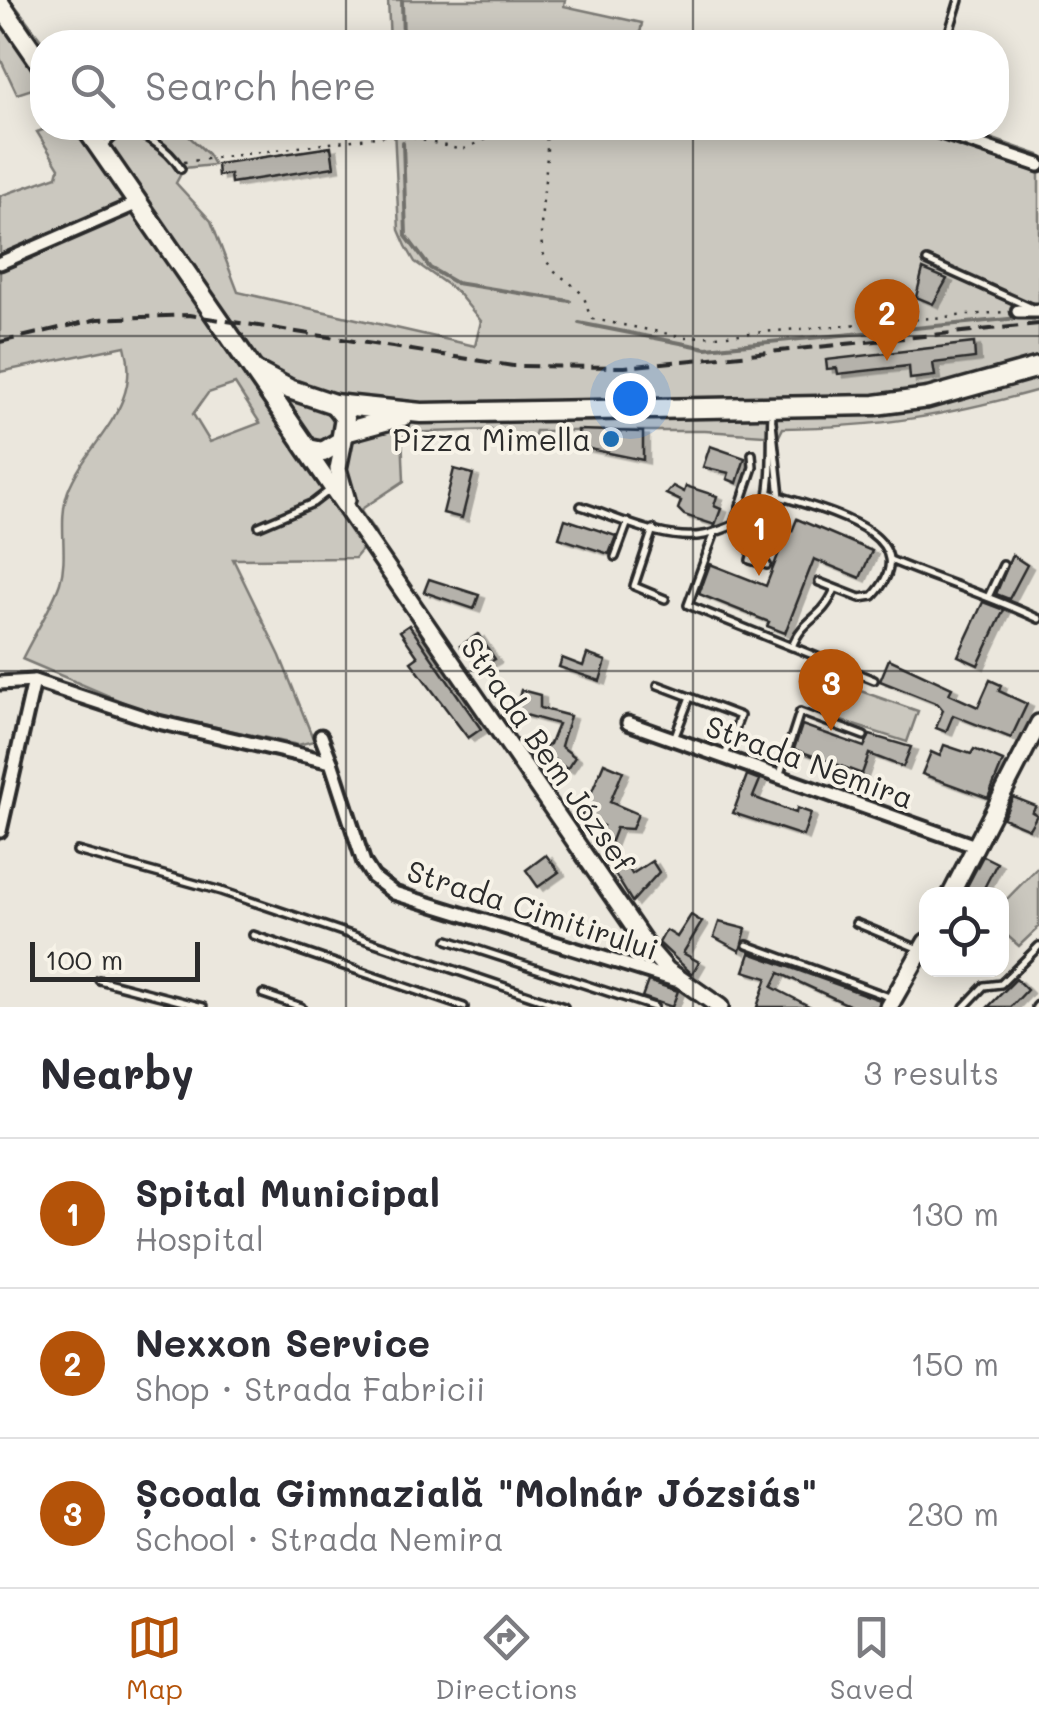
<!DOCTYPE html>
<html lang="en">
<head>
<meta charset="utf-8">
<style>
  :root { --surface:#fff; --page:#f2f2f3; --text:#2b2b33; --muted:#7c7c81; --line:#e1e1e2; --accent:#b45309 }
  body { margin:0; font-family:Mali,sans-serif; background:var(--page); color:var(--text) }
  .controls { position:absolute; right:30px; bottom:30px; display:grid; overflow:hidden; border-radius:20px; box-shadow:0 5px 25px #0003 }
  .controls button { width:90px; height:90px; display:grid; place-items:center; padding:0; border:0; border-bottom:2px solid var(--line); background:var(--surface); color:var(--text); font:50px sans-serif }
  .scale { position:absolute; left:30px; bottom:25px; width:170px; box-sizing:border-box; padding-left:10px; border:5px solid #2b2b2b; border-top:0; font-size:28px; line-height:35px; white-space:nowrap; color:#2b2b2b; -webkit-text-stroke:8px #f7f3e8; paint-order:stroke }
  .you { position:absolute; left:630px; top:398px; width:35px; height:35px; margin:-25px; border:8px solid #fff; border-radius:50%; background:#1a73e8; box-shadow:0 0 0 15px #1a73e833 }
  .badge { display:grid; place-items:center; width:65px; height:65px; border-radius:50%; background:var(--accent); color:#fff; font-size:32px; font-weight:700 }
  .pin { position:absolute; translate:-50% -82px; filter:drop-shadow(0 2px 5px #0008) }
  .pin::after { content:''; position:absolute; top:52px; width:35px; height:30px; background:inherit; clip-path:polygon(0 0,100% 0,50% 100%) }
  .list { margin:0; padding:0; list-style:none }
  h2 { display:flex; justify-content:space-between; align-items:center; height:130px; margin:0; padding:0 40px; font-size:42px }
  h2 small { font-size:32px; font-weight:400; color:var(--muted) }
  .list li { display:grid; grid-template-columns:65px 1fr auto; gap:30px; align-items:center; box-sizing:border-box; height:150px; padding:0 40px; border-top:2px solid var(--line) }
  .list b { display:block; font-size:38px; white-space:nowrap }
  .list p { margin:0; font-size:32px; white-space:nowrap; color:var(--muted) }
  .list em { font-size:32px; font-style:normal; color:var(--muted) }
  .icon { flex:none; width:55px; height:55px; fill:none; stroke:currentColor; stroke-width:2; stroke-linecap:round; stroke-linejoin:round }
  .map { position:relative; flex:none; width:1039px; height:1007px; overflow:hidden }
  .search { position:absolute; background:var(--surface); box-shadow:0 5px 25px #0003; left:30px; right:30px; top:30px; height:110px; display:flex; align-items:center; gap:25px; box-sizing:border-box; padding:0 35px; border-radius:40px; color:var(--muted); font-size:38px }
  .sheet { height:580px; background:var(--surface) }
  nav { display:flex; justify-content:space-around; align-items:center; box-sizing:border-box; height:140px; border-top:2px solid var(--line); background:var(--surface); font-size:28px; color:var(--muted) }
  nav a { display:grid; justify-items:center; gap:5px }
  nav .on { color:var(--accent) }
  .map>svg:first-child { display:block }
  .green { fill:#cbc8bf; stroke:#7b7a75; stroke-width:2.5; fill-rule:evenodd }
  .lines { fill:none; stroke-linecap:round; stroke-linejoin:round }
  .stream { stroke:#72716c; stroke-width:4 }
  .building { fill:#b5b2ab; stroke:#2b2b2b; stroke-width:2.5; filter:url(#shadow) }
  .service-casing { stroke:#2b2b2b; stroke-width:12 }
  .minor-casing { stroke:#2b2b2b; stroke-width:19 }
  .secondary-casing { stroke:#2b2b2b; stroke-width:22 }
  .trunk-casing { stroke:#2b2b2b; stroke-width:25 }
  .path { stroke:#2b2b2b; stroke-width:2.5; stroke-dasharray:2.5 8; stroke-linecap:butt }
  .service { stroke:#f7f3e8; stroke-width:5 }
  .minor { stroke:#f7f3e8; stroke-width:11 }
  .secondary { stroke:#f7f3e8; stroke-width:15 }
  .trunk { stroke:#f7f3e8; stroke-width:18 }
  .rail { stroke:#2b2b2b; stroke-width:4; stroke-dasharray:15 8; stroke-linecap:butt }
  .grid { fill:none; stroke:#2b2b2b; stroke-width:2.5; stroke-opacity:0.55 }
  .poi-dot { fill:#1f6fb2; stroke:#f7f3e8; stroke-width:4 }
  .labels { text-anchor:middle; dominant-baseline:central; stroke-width:8; stroke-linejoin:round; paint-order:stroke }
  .poi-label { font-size:30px; fill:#2b2b2b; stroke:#f7f3e8; text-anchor:end }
  .street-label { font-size:30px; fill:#2b2b2b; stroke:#f7f3e8 }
</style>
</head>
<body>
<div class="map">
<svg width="1039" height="1007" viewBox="0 0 1039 1007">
  <defs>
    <filter id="shadow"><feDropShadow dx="6" dy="3.5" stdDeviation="0" flood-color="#0004"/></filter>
  </defs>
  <rect width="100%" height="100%" fill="#ebe7dd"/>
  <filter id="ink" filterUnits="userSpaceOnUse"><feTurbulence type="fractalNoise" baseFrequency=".01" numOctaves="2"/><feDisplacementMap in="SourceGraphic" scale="20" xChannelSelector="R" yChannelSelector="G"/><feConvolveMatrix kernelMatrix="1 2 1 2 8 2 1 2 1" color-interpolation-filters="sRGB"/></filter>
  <g filter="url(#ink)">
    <!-- green -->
    <g class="green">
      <polygon points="11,0 43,42 42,111 35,88 17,94 0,58 0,1"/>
      <polygon points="388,0 565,0 564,6 642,23 639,39 668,42 390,42"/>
      <path d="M48 128H180L208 154 214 165 184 168 176 183 211 221 238 292 475 346 481 321 456 291 415 262 406 246 399 230 394 128H962L1039 155V390C944 416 882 427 783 428L779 436 705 431H536L531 449 488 442 491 430 402 433 404 481 360 510 376 533 355 558 233 559 280 656 314 741 298 745 144 711 22 659C34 634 51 609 60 583 69 553 57 522 68 491 87 441 143 408 125 346L0 372V196L57 176 59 168 37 132ZM235 384 260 423 210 442 193 414 208 393Z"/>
      <polygon points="849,687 918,711 907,742 838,720"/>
      <polygon points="1039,866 1039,927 1019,946 1002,931 1002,904"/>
    </g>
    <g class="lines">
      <!-- stream -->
      <g class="stream">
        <polyline points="402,0 403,42"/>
        <polyline points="404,128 404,129"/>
        <polyline points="403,142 406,236 430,268 456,283 570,301"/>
        <polyline points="579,323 706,348 1039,316"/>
      </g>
    </g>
    <!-- building -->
    <g class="building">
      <polygon points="331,147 334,167 231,183 230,174 218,176 217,164"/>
      <polygon points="923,269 947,279 933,304 916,297"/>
      <polygon points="974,343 975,358 933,363 935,376 910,379 909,366 838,374 837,368 827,369 826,360"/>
      <polygon points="578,430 643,432 643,460 580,447"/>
      <polygon points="710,446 745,458 737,483 727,479 729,473 703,467"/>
      <polygon points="454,469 473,474 462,518 443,513"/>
      <polygon points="673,486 684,492 686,486 717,496 714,506 721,509 715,525 684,515 678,509 681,501 666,494"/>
      <polygon points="565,519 616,536 609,554 559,538"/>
      <polygon points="797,519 872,551 860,578 814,559 785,633 767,626 769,622 699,594 710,564 766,586 782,545 767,538 773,523 792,531"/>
      <polygon points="1012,555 1027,565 1009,599 996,594"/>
      <polygon points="429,579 479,595 474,609 424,592"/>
      <polygon points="983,602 1004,610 978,665 958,656"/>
      <polygon points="409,625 481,729 468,738 411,662 418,657 400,631"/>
      <polygon points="478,634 495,659 480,668 460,646"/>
      <polygon points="587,654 606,661 600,681 559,667 562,658 583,666"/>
      <polygon points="889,659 952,688 949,694 978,707 990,680 1001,685 999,691 1027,704 1011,738 953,715 946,732 936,728 943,710 938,704 880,681"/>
      <polygon points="521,690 540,695 540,708 570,716 561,746 575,757 567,769 553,759 539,768 527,751 535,746 539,752 550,744 558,724 515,712"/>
      <polygon points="802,725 864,747 870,735 911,747 903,767 869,754 862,774 794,749"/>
      <polygon points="944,745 971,754 974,749 1003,761 988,798 922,774 931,752 940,756"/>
      <polygon points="604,763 623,771 610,802 638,814 632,829 616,828 609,846 596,840 603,826 581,817"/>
      <polygon points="747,775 760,780 753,797 796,813 797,808 811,813 803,836 733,813"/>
      <polygon points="1013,797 1036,806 1032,812 1037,815 1029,829 1003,818"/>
      <polygon points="546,855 559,872 538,887 526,870"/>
      <polygon points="983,856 997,863 984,888 993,894 963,894"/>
      <polygon points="652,861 659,872 632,902 613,871 626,864 632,874"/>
      <polygon points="691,915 702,922 683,953 699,962 692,974 659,943 666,930 677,937"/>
      <polygon points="719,922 746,929 740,951 714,937"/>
      <polygon points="750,953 880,1000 878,1007 853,1007 779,973 772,987 811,1007 757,1007 767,978 744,971"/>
      <polygon points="1016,979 1027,990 1011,1007 988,1007"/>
      <polygon points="648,981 678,991 672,1007 642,997"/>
    </g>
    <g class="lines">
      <!-- service casing -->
      <g class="service-casing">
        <g id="service">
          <polyline points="946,42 959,0"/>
          <path d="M104 146 117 133C141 127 169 150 181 169"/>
          <polyline points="927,261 1030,307"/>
          <polyline points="772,422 780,497"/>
          <path d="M770 493C812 508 933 531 873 596L860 598 819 582"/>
          <path d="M581 506C618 518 665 542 704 535 725 531 745 519 764 512 774 482 770 444 772 413"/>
          <polyline points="764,513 750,560 767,565"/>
          <polyline points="734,524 753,467 752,454"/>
          <polyline points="259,526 313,503 331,489"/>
          <polyline points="653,529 634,586 665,599"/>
          <path d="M715 532 688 605 792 647C804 616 821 622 835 589"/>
          <polyline points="615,557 628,522"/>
          <path d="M890 560C940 581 991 596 1039 619"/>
          <polyline points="988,597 1003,565"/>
          <polyline points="793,647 874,680"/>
          <polyline points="658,685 740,716 725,756"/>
          <polyline points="675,736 690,697"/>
          <polyline points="779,777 800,712 864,736"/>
          <polyline points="77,851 221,891 564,1007"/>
          <polyline points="856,923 919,949"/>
          <polyline points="253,935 464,1007"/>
          <polyline points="448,940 654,1007"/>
          <polyline points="747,945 892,998"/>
          <polyline points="99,980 203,1007"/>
          <polyline points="263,994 301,1007"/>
          <polyline points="964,1007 984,986 1001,984 1039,946"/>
          <polyline points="1036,1007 1039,1004"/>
        </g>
      </g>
      <!-- minor casing -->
      <g class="minor-casing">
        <g id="minor">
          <polyline points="929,128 1039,165"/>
          <polyline points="0,263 138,203"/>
          <polyline points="1018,311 1039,311"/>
          <polyline points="0,683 34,681 158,722 331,762 364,863 373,877 394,893 675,980"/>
          <polyline points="628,723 975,846"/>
          <polyline points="321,736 331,762"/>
          <polyline points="0,831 34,681"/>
        </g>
      </g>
      <!-- secondary casing -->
      <g class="secondary-casing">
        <g id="secondary">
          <polyline points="345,435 338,469 347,500"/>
          <polyline points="302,444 649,949 667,970 720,1007"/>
          <polyline points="951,894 1039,723"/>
          <polyline points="889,1007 926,942"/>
        </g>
      </g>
      <!-- trunk casing -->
      <g class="trunk-casing">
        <g id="trunk">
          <polyline points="0,4 42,65"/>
          <polyline points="86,128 308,449 323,452 341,441 345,418 334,404"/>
          <polyline points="255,371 289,389 334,404 421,413 875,405 928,398 1039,367"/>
          <polyline points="345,432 403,416"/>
        </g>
      </g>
      <!-- path -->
      <g class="path">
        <path d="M543 128C555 146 535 220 543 252 549 273 566 277 580 292 588 300 585 310 593 319L684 337 715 336 1005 312"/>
        <polyline points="184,162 399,134 461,150 512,128"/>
      </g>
      <!-- service -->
      <use href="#service" class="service"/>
      <!-- minor -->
      <use href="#minor" class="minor"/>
      <!-- secondary -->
      <use href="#secondary" class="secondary"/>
      <!-- trunk -->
      <use href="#trunk" class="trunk"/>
      <!-- rail -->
      <polyline class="rail" points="0,342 98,319 189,315 513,366 625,367 1039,324"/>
    </g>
  </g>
  <!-- grid -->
  <path class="grid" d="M346 0V42M693 0V42M346 128V1007M693 128V1007M0 336H1039M0 671H1039"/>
  <!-- markers -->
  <circle class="poi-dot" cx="611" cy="439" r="10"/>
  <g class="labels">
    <!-- poi labels -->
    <g class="poi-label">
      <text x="591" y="439">Pizza Mimella</text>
    </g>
    <!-- street labels -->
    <g class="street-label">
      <text transform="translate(549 754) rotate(55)">Strada Bem József</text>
      <text transform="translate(810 761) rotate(20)">Strada Nemira</text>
      <text transform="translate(533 909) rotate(18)">Strada Cimitirului</text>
    </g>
  </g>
</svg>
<div class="controls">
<button><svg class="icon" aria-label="locate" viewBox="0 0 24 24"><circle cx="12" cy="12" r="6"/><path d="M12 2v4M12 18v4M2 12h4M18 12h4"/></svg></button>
</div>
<div class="scale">100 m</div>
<div class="you"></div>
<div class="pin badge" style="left:759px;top:576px">1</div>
<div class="pin badge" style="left:887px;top:361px">2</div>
<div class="pin badge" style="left:831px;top:731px">3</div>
<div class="search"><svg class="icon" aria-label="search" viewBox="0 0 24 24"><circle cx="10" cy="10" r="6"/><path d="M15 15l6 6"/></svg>Search here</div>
</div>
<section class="sheet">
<h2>Nearby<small>3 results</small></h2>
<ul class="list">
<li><span class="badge">1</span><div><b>Spital Municipal</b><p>Hospital</p></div><em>130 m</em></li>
<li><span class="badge">2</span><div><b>Nexxon Service</b><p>Shop · Strada Fabricii</p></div><em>150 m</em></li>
<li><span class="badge">3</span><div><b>Școala Gimnazială &quot;Molnár Józsiás&quot;</b><p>School · Strada Nemira</p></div><em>230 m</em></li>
</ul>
</section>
<nav>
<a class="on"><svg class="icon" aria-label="map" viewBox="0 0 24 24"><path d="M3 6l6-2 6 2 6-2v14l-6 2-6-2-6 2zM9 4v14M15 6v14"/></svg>Map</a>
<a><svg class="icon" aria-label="directions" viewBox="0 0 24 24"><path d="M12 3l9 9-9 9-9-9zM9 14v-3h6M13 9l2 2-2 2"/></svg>Directions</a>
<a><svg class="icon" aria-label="saved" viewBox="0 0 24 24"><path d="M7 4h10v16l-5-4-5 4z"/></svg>Saved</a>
</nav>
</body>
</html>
